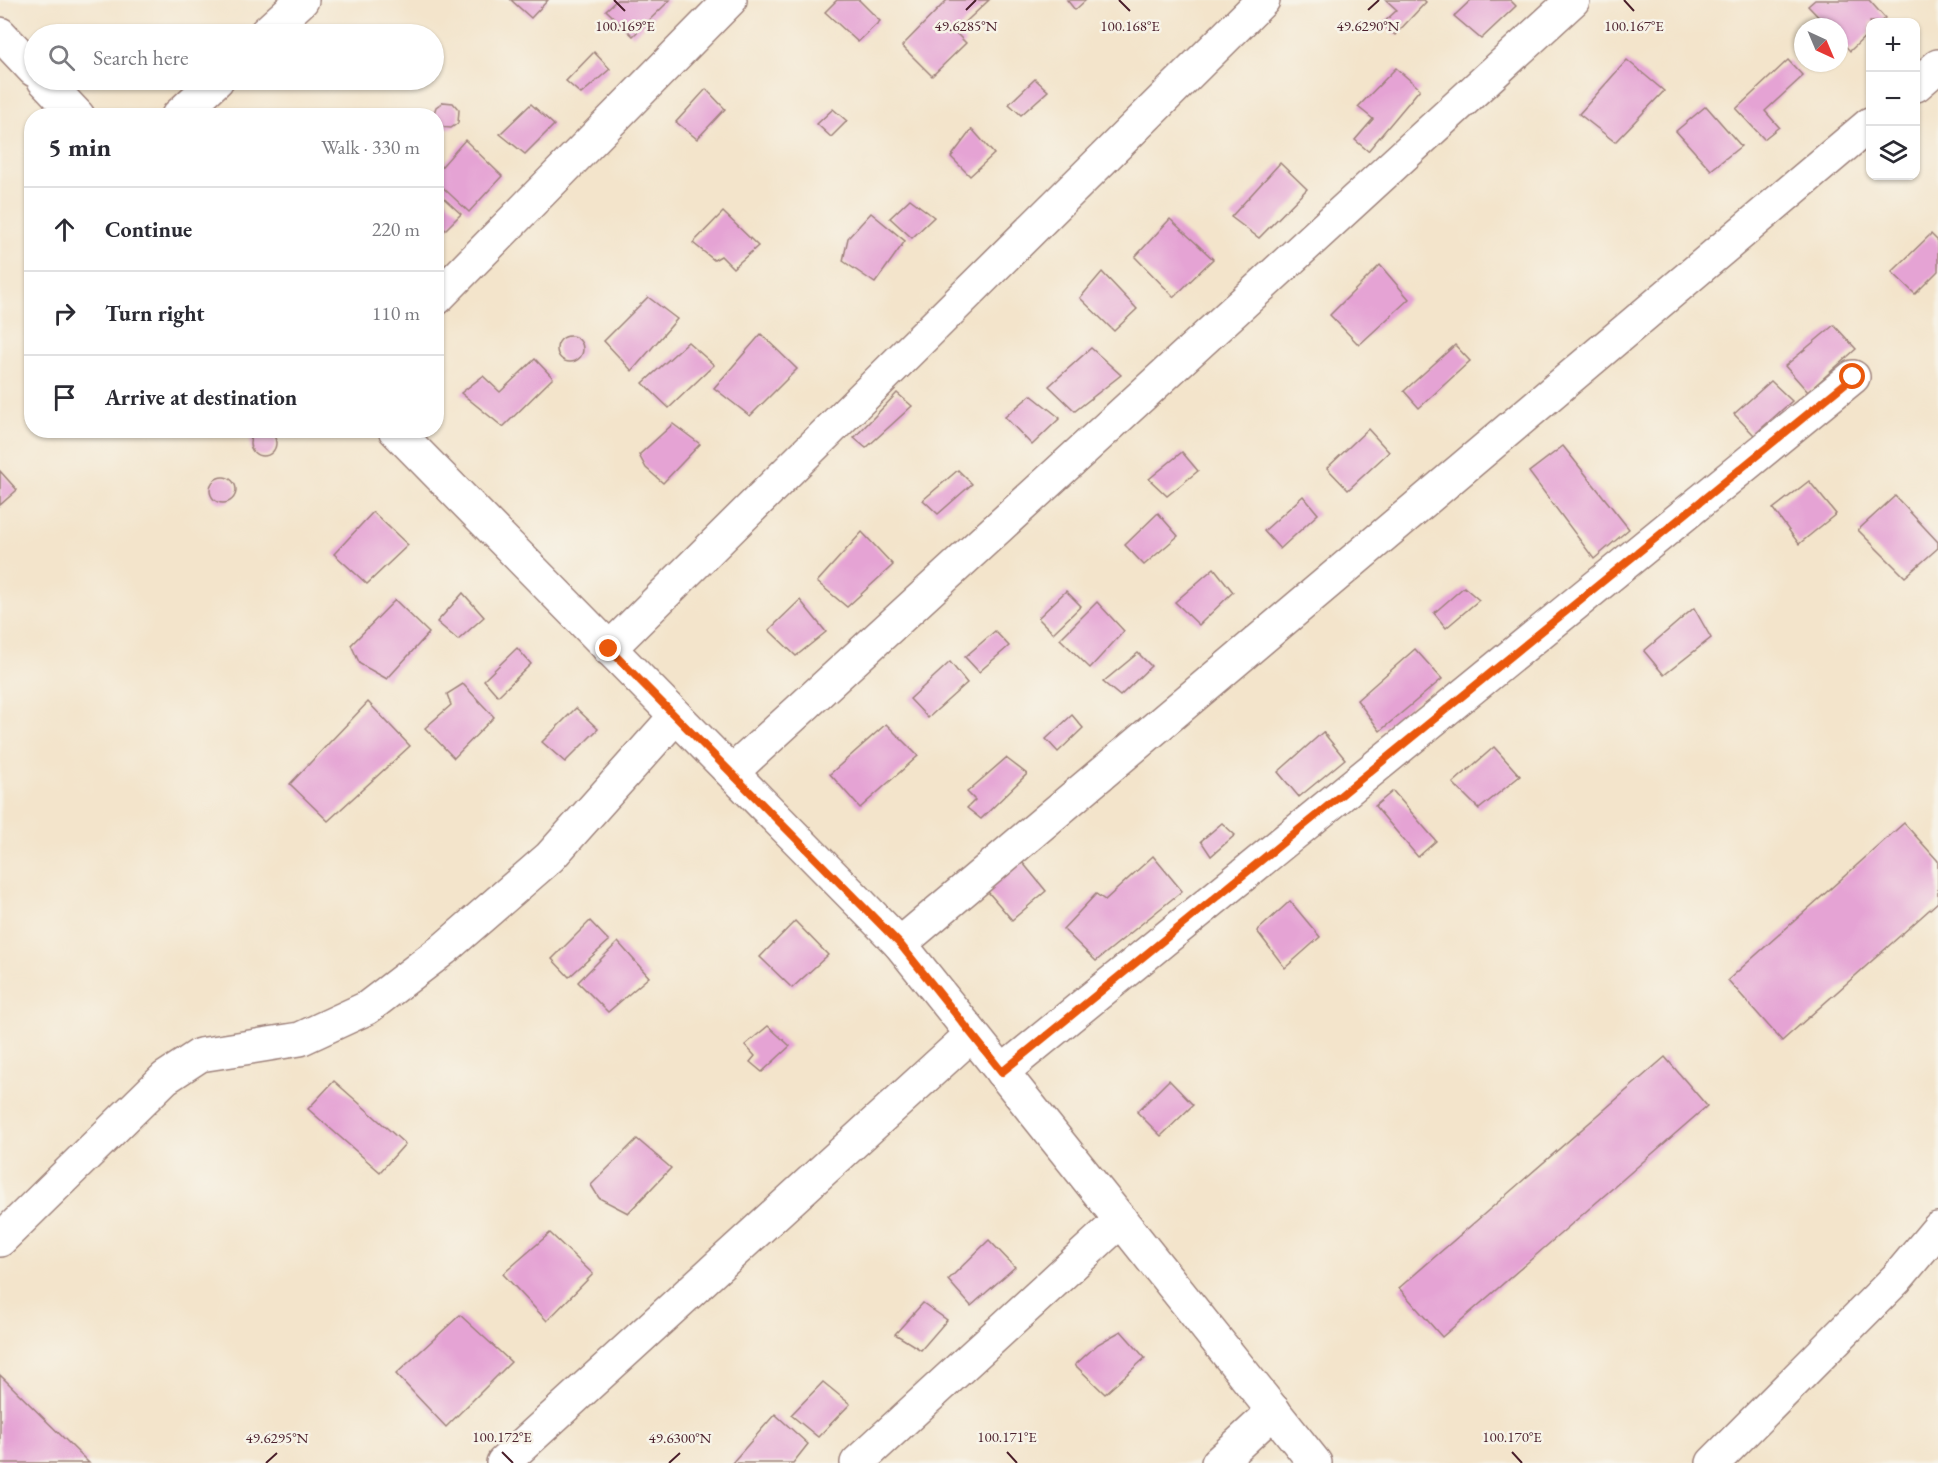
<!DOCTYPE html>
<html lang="en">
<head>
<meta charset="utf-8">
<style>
  :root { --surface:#fff; --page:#f7f7f7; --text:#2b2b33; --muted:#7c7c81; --line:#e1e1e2 }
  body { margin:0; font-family:"EB Garamond",serif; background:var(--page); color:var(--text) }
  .controls { position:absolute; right:18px; top:18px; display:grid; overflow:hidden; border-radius:12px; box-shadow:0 2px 4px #0004 }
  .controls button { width:54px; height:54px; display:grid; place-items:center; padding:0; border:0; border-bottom:2px solid var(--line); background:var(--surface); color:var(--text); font:30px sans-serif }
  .compass { position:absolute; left:1794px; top:18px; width:54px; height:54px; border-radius:50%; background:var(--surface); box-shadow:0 2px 4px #0004; rotate:136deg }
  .stop { position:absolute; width:18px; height:18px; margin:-14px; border:4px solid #ea580c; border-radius:50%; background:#fff }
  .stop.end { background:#ea580c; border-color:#fff; box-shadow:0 2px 6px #0008 }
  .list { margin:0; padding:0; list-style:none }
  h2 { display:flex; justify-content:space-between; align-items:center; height:78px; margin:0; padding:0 24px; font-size:26px }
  h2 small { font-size:20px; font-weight:400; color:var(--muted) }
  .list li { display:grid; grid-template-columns:39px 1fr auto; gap:18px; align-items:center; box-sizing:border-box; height:84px; padding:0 24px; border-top:2px solid var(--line) }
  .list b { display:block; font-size:22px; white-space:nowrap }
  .list em { font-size:20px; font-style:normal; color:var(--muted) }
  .icon { flex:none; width:33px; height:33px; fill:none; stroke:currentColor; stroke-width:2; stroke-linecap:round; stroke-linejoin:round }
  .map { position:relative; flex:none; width:1938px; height:1463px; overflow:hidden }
  .search { position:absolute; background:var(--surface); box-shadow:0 2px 4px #0004; left:24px; top:24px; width:420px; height:66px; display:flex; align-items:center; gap:15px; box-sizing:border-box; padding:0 21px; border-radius:33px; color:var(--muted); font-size:22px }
  .panel { position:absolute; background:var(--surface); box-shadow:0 2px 4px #0004; left:24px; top:108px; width:420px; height:330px; border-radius:24px }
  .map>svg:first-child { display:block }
  .building { fill:#e5a3d4 }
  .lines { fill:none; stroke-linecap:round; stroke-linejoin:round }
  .street-casing { stroke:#9e827b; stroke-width:36 }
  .street { stroke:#fff; stroke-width:33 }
  .route { stroke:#ea580c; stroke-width:8 }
  .ticks { fill:none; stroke:#4a1f2b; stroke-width:2 }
  .ticks-label { font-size:15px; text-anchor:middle; fill:#4a1f2b; stroke:#f7f3e8; stroke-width:5; stroke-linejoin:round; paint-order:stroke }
</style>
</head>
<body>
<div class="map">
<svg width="1938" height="1463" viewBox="0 0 1938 1463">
  <rect width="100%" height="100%" fill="#f7f3e8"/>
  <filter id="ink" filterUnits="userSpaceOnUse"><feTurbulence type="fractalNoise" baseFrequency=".0167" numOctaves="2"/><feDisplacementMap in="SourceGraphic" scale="12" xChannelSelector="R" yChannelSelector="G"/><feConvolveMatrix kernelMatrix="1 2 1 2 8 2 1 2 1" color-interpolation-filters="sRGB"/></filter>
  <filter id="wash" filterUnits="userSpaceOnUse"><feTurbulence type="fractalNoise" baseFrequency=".008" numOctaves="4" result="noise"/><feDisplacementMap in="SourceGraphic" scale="24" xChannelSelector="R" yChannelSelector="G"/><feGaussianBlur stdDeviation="1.35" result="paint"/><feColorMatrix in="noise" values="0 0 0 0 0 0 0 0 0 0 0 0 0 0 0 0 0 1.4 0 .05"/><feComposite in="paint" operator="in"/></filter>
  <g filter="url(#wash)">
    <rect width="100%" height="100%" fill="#f3e4cb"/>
    <g id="blocks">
      <!-- building -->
      <g class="building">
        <polygon points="511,0 548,0 531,18"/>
        <polygon points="617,0 670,0 633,36 606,10"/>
        <polygon points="837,0 859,0 880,21 858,42 825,12"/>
        <polygon points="947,0 989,0 955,32 966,43 932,76 902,46"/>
        <polygon points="1067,0 1086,0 1075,10"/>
        <polygon points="1386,0 1424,0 1426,2 1395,35 1382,24 1397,10"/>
        <polygon points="1471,0 1510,0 1516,6 1481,39 1454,16"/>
        <polygon points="1815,0 1869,0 1885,18 1880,22 1870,22 1870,32 1850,51 1839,39 1839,27 1828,27 1808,6"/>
        <polygon points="594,52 610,69 581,94 566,81"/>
        <polygon points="1627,60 1664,91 1615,142 1579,114"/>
        <polygon points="1788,60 1803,76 1765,111 1779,127 1764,139 1736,109"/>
        <polygon points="1396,68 1420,89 1368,151 1355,140 1373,119 1358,107"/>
        <polygon points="1035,79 1048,91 1021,115 1009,104"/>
        <polygon points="706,89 725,109 697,139 676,122"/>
        <polygon points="443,102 453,103 459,110 458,123 451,128 440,127 436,125 436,116 433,116 436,107"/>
        <polygon points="531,104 554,125 525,154 500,134"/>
        <polygon points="1706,106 1741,146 1711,170 1676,131"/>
        <polygon points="833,109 847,121 831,137 817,124"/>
        <polygon points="972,129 994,154 970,176 951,157"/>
        <polygon points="465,140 502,176 469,212 436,181 436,173"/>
        <polygon points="1280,163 1307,189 1259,238 1231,217"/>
        <polygon points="436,191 461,214 436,239"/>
        <polygon points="910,199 934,217 912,238 890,218"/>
        <polygon points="723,212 758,246 733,268 721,256 714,260 693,243"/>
        <polygon points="871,213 905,241 875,283 843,261 848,238"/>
        <polygon points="1170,219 1213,259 1174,297 1135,257"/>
        <polygon points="1931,234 1938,241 1938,271 1915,294 1892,272"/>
        <polygon points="1380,265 1409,299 1359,345 1330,315"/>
        <polygon points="1102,272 1137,309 1114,331 1080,298"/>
        <polygon points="648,297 677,319 632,371 604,341"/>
        <polygon points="1834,325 1856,349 1808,392 1785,366"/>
        <polygon points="761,334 797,369 750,416 714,388"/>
        <circle cx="570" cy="349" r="13"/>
        <polygon points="688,342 714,365 669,408 643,383"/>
        <polygon points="1455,345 1470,361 1419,408 1404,391"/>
        <polygon points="1091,348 1121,375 1075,411 1049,386"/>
        <polygon points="535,359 553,378 503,427 461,393 483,376 500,392"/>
        <polygon points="1771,381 1792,401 1754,435 1734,414"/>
        <polygon points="897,393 912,406 866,448 854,438"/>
        <polygon points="1031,395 1060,418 1032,445 1005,417"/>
        <polygon points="673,424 700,444 663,483 646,468 639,455"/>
        <polygon points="1368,429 1389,452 1348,490 1327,468"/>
        <circle cx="263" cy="443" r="13"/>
        <polygon points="1563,446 1629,529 1594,559 1529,472"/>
        <polygon points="1182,452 1198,471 1167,496 1149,479"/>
        <polygon points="958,470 972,484 938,514 923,500"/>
        <polygon points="0,471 17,490 0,505"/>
        <circle cx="223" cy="490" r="13"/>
        <polygon points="1809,481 1836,514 1799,544 1773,509"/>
        <polygon points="1303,496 1318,514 1280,549 1264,531"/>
        <polygon points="1895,496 1938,542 1938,548 1905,577 1858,530"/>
        <polygon points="373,512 408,545 367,584 334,554"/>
        <polygon points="1158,513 1178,536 1144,565 1125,545"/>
        <polygon points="862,532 893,565 847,607 817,582"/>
        <polygon points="1214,568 1233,592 1199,625 1175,602"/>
        <polygon points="1464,587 1479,600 1446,628 1434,613"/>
        <polygon points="1066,591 1081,606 1053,633 1038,618"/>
        <polygon points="463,593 484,617 458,640 437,622"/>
        <polygon points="395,600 429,633 387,679 360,664 351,645"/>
        <polygon points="800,600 826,632 796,656 769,630"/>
        <polygon points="1097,602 1124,631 1090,668 1060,639"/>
        <polygon points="1694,608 1711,638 1664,675 1644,651"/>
        <polygon points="995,631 1009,646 979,672 965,657"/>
        <polygon points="517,648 531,664 498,696 484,680"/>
        <polygon points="1415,649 1442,679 1380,731 1357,700"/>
        <polygon points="1138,653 1151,666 1120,696 1103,682"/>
        <polygon points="950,662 967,683 928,718 910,699"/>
        <polygon points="463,684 494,717 454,758 425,728 451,705 447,694"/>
        <polygon points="368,702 410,746 328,821 290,784"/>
        <polygon points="576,708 598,729 565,762 542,742"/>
        <polygon points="1072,715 1083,728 1058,752 1046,739"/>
        <polygon points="886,724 918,756 860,808 830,774"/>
        <polygon points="1323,732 1345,759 1299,797 1278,772"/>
        <polygon points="1494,747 1520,776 1479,809 1453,783"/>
        <polygon points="1006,758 1027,774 981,819 967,808 975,800 967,792"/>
        <polygon points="1393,791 1436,841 1418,857 1375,806"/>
        <polygon points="1222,823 1235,835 1211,856 1201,841"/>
        <polygon points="1904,823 1938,861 1938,902 1782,1041 1728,980"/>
        <polygon points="1153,856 1182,891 1096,961 1063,929 1096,894 1105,900"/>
        <polygon points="1018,857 1046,891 1012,920 983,886"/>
        <polygon points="1290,901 1320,937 1285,968 1257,931"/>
        <polygon points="590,921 609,941 569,977 552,959"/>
        <polygon points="795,921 828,955 792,988 760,957"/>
        <polygon points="618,942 649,977 608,1012 578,982"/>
        <polygon points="768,1026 790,1046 762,1072 750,1062 755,1056 745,1045"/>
        <polygon points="1665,1057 1707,1106 1442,1337 1399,1288"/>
        <polygon points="1169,1080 1193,1105 1161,1136 1137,1112"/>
        <polygon points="334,1081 405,1144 380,1172 308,1109"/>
        <polygon points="637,1139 671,1168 628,1213 599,1198 591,1185"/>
        <polygon points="550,1233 593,1274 547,1321 503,1274"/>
        <polygon points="989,1240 1015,1267 971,1306 948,1280"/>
        <polygon points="923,1303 947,1320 921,1350 895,1334"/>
        <polygon points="460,1315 511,1362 446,1427 396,1374"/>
        <polygon points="1121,1331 1145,1358 1105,1394 1075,1365 1098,1344"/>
        <polygon points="0,1375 89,1463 0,1463"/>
        <polygon points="823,1382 850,1404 818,1437 791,1415"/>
        <polygon points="775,1414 808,1444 793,1463 732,1463"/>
      </g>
    </g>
  </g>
  <g filter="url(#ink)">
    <use href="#blocks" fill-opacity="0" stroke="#9e827b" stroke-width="1.5"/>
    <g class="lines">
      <!-- street casing -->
      <g class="street-casing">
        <g id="street">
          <polyline points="0,34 34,70"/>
          <polyline points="265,34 302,0"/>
          <polyline points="44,80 78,116"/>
          <polyline points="1916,85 1938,66"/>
          <polyline points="178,116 217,80"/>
          <polyline points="436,299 730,0"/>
          <polyline points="395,430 900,944 1315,1463"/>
          <polyline points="609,649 1263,0"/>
          <polyline points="732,772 1573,0"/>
          <polyline points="900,944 1870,124"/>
          <polyline points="1002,1072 1853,377"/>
          <polyline points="0,1240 165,1078 200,1055 300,1039 367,1008 444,949 550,857 675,717"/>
          <polyline points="503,1463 971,1035"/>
          <polyline points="857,1463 1121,1220"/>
          <polyline points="1218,1463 1274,1411"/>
          <polyline points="1713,1463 1897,1278 1938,1229"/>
        </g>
      </g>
      <!-- street -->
      <use href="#street" class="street"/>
    </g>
  </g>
  <g class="lines" filter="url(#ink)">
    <!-- route -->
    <polyline class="route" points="609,649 900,944 1002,1072 1853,377"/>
  </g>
  <!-- ticks -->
  <path class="ticks" d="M614 0 625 11M1119 0 1130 11M1624 0 1634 11M966 10 976 0M1368 10 1379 0M502 1452 513 1463M1007 1452 1017 1463M1512 1452 1522 1463M266 1463 277 1453M669 1463 680 1453"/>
  <g class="ticks-label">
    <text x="966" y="31">49.6285°N</text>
    <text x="1368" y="31">49.6290°N</text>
    <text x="1634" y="31">100.167°E</text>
    <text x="625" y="31">100.169°E</text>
    <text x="1130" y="31">100.168°E</text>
    <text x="502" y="1442">100.172°E</text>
    <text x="1007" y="1442">100.171°E</text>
    <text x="1512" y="1442">100.170°E</text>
    <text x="277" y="1443">49.6295°N</text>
    <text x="680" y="1443">49.6300°N</text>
  </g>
</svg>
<div class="controls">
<button>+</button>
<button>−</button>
<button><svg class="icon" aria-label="layers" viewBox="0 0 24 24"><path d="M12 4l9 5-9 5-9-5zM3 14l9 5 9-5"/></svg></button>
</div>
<svg class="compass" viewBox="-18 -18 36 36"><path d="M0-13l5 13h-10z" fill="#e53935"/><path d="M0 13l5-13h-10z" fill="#7c7c81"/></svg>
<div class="stop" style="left:1853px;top:377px"></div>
<div class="stop end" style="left:609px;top:649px"></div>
<div class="search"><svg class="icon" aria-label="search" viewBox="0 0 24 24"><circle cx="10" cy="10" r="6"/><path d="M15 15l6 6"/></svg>Search here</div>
<section class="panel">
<h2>5 min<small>Walk · 330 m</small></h2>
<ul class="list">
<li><svg class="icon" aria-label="ahead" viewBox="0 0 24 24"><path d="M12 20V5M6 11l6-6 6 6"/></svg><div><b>Continue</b></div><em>220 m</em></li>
<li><svg class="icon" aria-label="right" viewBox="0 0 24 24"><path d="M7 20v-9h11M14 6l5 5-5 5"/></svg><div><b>Turn right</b></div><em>110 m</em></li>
<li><svg class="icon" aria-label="arrive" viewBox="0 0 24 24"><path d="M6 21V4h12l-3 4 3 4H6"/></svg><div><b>Arrive at destination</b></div></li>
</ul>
</section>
</div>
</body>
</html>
